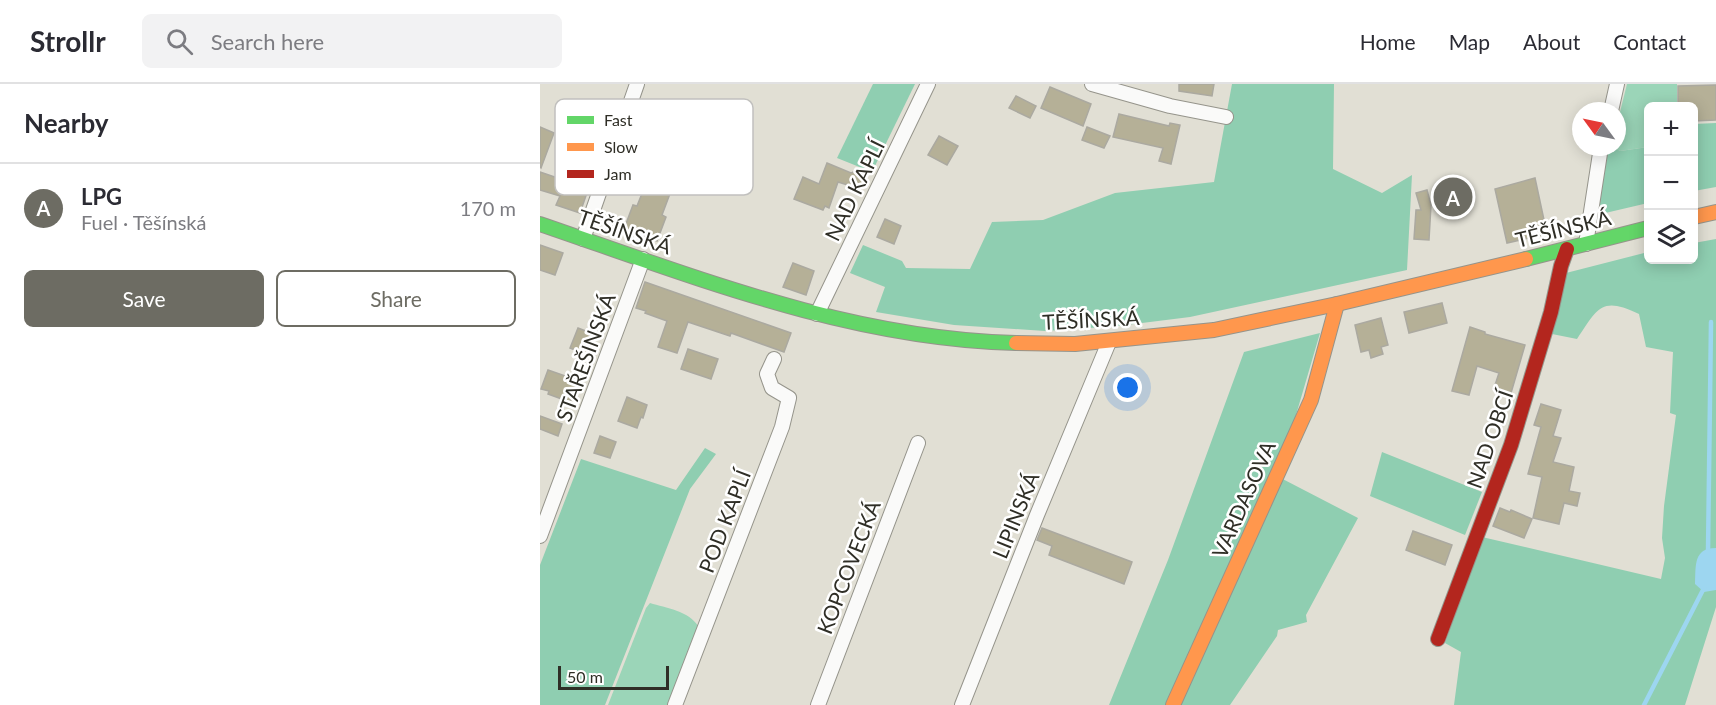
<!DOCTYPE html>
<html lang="en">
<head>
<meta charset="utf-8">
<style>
  :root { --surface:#fff; --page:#f2f2f3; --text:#2b2b33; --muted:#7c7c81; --line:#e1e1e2; --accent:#6d6c63 }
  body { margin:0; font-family:Lato,sans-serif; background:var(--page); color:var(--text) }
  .controls { position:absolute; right:18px; top:18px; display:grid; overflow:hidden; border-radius:9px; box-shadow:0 3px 15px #0003 }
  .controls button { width:54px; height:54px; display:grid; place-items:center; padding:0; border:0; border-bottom:2px solid var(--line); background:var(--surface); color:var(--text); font:30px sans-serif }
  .compass { position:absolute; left:1032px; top:18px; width:54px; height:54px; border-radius:50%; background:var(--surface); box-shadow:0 3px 15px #0003; rotate:303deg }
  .scale { position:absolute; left:18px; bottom:15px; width:111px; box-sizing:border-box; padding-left:6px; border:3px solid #2f2e26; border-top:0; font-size:16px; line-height:21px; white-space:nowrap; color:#2f2e26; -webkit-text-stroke:4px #fff; paint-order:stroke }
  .you { position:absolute; left:588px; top:304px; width:21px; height:21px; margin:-15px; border:4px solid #fff; border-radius:50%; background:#1a73e8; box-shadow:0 0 0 9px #1a73e833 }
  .badge { display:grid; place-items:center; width:39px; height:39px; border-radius:50%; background:var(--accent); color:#fff; font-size:20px; font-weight:700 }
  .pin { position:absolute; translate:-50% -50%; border:3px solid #fff; box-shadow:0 2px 6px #0006 }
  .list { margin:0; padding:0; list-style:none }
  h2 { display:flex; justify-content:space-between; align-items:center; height:78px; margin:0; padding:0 24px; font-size:26px }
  h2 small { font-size:20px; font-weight:400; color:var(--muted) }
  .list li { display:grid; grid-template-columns:39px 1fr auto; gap:18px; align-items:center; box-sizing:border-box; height:90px; padding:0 24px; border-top:2px solid var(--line) }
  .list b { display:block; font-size:22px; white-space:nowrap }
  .list p { margin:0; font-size:20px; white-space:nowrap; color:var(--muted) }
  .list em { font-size:20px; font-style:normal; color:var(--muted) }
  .actions { display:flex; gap:12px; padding:18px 24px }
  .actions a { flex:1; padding:14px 0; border:2px solid var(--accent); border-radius:9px; text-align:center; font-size:21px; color:var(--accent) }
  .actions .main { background:var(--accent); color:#fff }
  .icon { flex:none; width:33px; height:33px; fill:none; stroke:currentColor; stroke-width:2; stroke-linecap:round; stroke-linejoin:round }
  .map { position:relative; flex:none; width:1176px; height:621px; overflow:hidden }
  header { display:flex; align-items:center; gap:36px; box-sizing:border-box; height:84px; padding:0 30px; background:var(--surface); border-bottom:2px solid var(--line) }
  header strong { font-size:28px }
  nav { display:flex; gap:33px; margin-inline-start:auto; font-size:21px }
  .search { width:420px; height:54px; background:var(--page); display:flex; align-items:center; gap:15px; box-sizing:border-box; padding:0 21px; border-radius:9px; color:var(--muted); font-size:22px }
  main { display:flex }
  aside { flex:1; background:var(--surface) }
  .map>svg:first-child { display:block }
  .green { fill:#9bd5b8 }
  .forest { fill:#8fceb1 }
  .water { fill:#9dd6f0 }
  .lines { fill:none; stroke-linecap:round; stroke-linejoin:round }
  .stream { stroke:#9dd6f0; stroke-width:4.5 }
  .building { fill:#b5b097; stroke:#aba9a0; stroke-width:1.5 }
  .street-casing { stroke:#95948b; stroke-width:16 }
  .fast-casing { stroke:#95948b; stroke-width:16 }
  .slow-casing { stroke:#95948b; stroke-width:16 }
  .jam-casing { stroke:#95948b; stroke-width:16 }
  .street { stroke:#fafaf9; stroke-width:14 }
  .fast { stroke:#63d668; stroke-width:14 }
  .slow { stroke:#ff974d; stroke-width:14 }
  .jam { stroke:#b3261e; stroke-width:14 }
  .labels { text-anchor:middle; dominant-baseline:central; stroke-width:5; stroke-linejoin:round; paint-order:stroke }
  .street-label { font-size:21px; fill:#2f2e26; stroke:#fff }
  .key { fill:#fff; stroke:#c1c0be; stroke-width:1.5 }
  .key-label { font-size:16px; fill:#2f2e26 }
</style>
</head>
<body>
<header>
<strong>Strollr</strong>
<div class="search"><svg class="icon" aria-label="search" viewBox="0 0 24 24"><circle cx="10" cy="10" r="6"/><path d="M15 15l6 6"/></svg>Search here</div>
<nav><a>Home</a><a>Map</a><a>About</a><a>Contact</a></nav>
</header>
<main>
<aside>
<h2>Nearby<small></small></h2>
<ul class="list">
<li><span class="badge">A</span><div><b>LPG</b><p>Fuel · Těšínská</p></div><em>170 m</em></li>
</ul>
<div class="actions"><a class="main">Save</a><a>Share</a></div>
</aside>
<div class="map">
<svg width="1176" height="621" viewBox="0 0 1176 621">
  <rect width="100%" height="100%" fill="#e1dfd4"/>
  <!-- green -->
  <g class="green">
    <polygon points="1087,0 1137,0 1137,22 1108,22 1108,63 1080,67 1074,63 1077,63 1077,40"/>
    <path d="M110 519C126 524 149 527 158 542L128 621H68L106 524Z"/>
  </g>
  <!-- forest -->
  <g class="forest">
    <polygon points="333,0 375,0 332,88 297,74"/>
    <polygon points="692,0 794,0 793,85 842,109 872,91 867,186 650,233 578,242 505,247 414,241 336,228 345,203 310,189 323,161 362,177 366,184 430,185 452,138 503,136 575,109 674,98"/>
    <polygon points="1176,39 1176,103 1154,107 1154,40"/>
    <polygon points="1065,63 1074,63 1080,67 1108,63 1108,119 1061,130 1056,134"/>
    <path d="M1176 155V523L1145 621H914L921 568 905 559 942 453 1121 495 1125 474 1122 454 1124 422 1136 331 1130 329 1133 268 1106 263 1099 230C1061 212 1058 224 1037 255L1012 250 1026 189 1108 168V176H1154V159Z"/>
    <polygon points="780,249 746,365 733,390 818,434 766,531 767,538 738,546 737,552 690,621 569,621 628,476 704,268"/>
    <polygon points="165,364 176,370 150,405 65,621 0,621 0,481 41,375 136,406"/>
    <polygon points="842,368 942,408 925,451 830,412"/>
  </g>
  <!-- water -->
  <path class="water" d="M1176 464V506L1164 508 1155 500C1156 482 1153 464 1176 464Z"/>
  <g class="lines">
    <!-- stream -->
    <g class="stream">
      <polyline points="1168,469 1171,238"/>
      <polyline points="1104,621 1164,504"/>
    </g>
  </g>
  <!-- building -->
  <g class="building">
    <polygon points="639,0 674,0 672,12 639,7"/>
    <polygon points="1176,1 1176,36 1154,37 1154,22 1138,22 1138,2"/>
    <polygon points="510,3 551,20 543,42 501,24"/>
    <polygon points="476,12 496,22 490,34 469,24"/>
    <polygon points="579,30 629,42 630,39 640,41 631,80 619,77 623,64 573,53"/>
    <polygon points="0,43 14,49 1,84 0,83"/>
    <polygon points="547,43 570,52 564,64 542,56"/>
    <polygon points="399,52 418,62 407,81 388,71"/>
    <polygon points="287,79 311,89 321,85 325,91 321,105 298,98 289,124 285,122 283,126 254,115 263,93 279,100"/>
    <polygon points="0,88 35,100 38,95 50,100 40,129 16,121 20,112 0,106"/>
    <polygon points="995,94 1007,150 967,159 955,105"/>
    <polygon points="107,97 131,107 122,131 126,133 117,157 84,145 93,121 97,122"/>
    <polygon points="887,106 891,121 889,156 874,155 876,126 881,126 876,109"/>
    <polygon points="345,135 361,142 354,160 337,153"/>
    <polygon points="0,161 23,169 15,191 0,186"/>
    <polygon points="253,179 274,187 266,211 243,203"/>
    <polygon points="105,198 251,249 244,268 191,249 190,252 148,238 137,269 118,263 127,237 105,229 106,227 96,224"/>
    <polygon points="902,219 907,239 869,249 864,228"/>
    <polygon points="841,234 848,261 841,263 843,270 831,274 829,266 821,268 815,241"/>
    <polygon points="930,243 945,248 945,250 985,261 971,309 954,304 959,289 937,282 929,311 912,307"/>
    <polygon points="38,244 56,251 48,271 30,264"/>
    <polygon points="148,265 178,275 171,295 141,285"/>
    <polygon points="8,286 37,296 39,301 30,318 8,310 9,307 1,305"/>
    <polygon points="87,313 107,321 103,334 101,333 97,344 78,337"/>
    <polygon points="1001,320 1021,326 1013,352 1021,354 1013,378 1034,383 1029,407 1040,409 1037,422 1024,419 1019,440 993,434 1002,393 988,390 1001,343 994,341"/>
    <polygon points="0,332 22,340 18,352 0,345"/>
    <polygon points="60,352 76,358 70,374 54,369"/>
    <polygon points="960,424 970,428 971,426 992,435 984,454 953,442"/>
    <polygon points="502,444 592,478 584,500 509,471 512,462 497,456"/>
    <polygon points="873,447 912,461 905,481 866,466"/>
  </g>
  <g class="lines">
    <!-- street casing -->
    <g class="street-casing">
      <g id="street">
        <polyline points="552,0 630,22 686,33"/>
        <polyline points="1071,27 1077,0"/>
        <polyline points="43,155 97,0"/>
        <polyline points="1046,160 1061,63"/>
        <polyline points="277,230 388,0"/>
        <polyline points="0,452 103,175"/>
        <polyline points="135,621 242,343 249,314 232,304 227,290 234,275"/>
        <polyline points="278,621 378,359"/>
        <polyline points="422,621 497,431 569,258"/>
      </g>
    </g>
    <!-- fast casing -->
    <g class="fast-casing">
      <g id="fast">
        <path d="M0 140C155 193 310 255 476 259"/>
        <polyline points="986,175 1108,144"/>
      </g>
    </g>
    <!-- slow casing -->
    <g class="slow-casing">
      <g id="slow">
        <polyline points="1154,133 1176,128"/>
        <polyline points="476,259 535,260 674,246 797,220 986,175"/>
        <polyline points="633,621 771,316 797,220"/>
      </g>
    </g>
    <!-- jam casing -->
    <g class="jam-casing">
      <polyline id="jam" points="898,555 971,361 1011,228 1021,182 1027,165"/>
    </g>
    <!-- street -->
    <use href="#street" class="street"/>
    <!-- fast -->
    <use href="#fast" class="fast"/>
    <!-- slow -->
    <use href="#slow" class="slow"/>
    <!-- jam -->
    <use href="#jam" class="jam"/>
  </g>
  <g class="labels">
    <!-- street labels -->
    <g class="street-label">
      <text transform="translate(314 106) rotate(-64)">NAD KAPLÍ</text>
      <text transform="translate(1023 144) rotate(-14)">TĚŠÍNSKÁ</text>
      <text transform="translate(85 147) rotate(19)">TĚŠÍNSKÁ</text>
      <text transform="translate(551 235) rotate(-3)">TĚŠÍNSKÁ</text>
      <text transform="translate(45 273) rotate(-70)">STAŘEŠINSKÁ</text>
      <text transform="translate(949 355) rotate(-71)">NAD OBCÍ</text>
      <text transform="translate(703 415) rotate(-66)">VARDASOVA</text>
      <text transform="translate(475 431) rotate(-68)">LIPINSKÁ</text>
      <text transform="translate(184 437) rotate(-69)">POD KAPLÍ</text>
      <text transform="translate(308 483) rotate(-69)">KOPCOVECKÁ</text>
    </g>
  </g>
  <!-- legend -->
  <rect x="15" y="15" width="198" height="96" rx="9" class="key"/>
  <rect x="27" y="32" width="27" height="8" fill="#63d668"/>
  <rect x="27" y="59" width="27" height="8" fill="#ff974d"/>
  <rect x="27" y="86" width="27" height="8" fill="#b3261e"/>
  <g class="key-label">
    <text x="64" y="42">Fast</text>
    <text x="64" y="69">Slow</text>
    <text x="64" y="96">Jam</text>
  </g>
</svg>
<div class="controls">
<button>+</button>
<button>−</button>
<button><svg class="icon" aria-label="layers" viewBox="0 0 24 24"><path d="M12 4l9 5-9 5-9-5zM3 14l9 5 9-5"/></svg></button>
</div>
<svg class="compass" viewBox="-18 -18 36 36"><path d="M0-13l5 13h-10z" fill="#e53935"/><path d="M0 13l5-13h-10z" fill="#7c7c81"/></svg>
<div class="scale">50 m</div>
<div class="you"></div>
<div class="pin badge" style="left:913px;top:113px">A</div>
</div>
</main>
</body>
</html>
